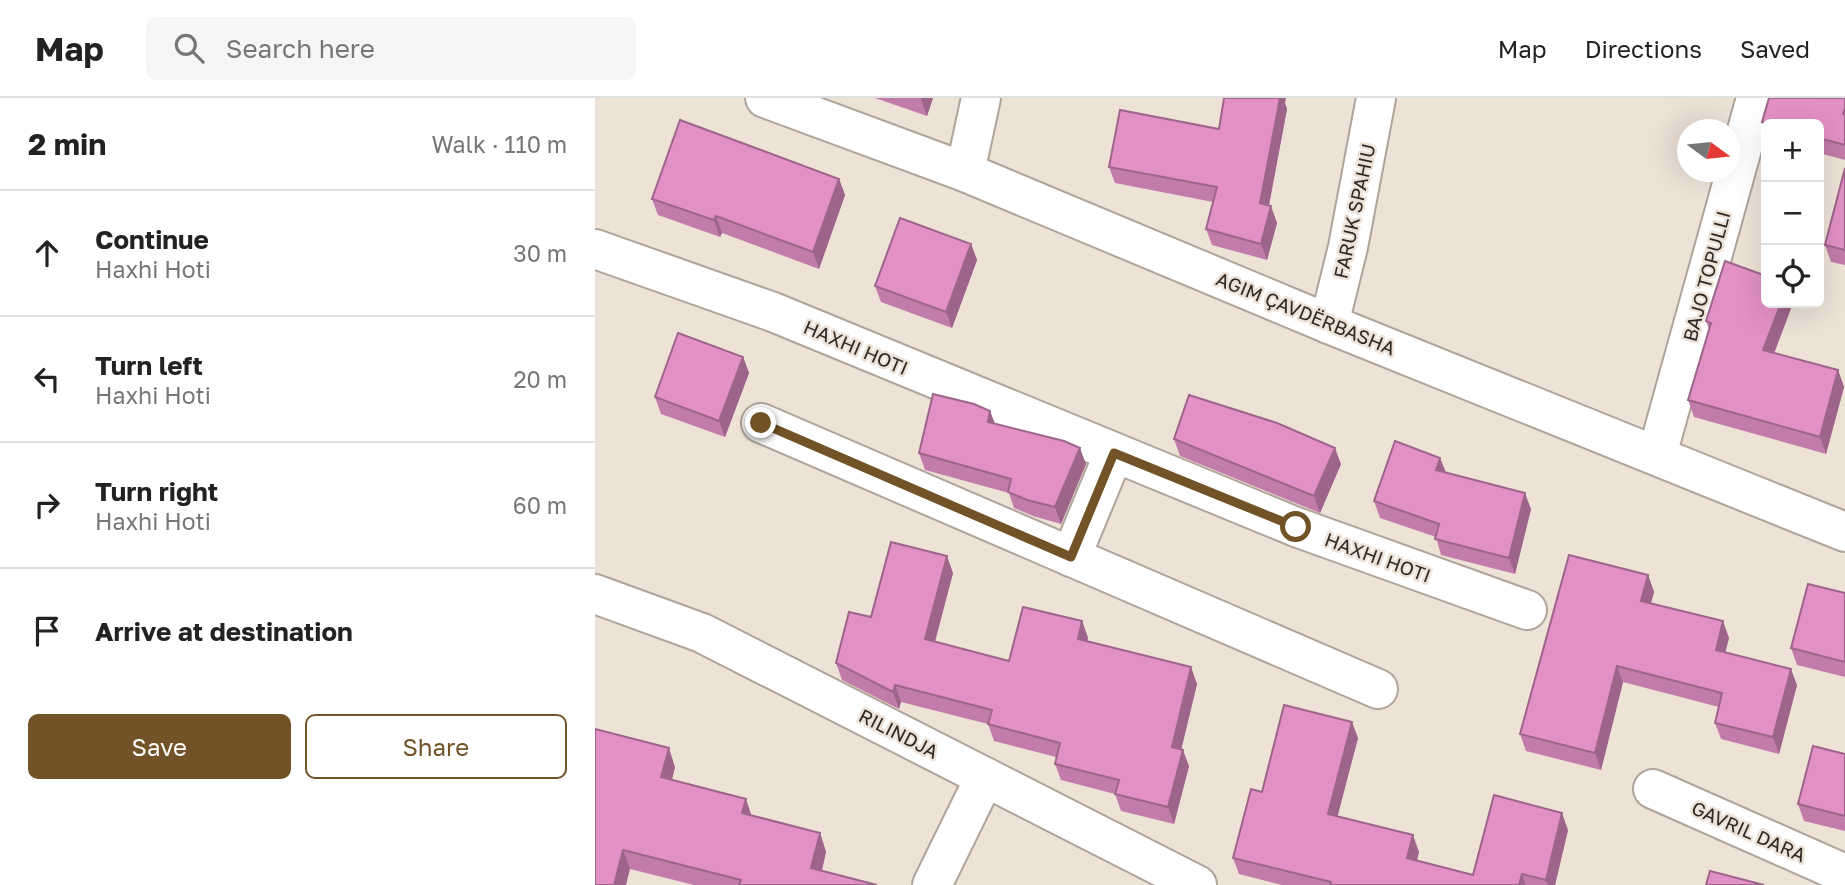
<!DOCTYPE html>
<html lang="en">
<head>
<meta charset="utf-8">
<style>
  :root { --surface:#fff; --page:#f6f6f6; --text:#222; --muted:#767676; --line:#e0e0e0; --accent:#715327 }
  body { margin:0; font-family:"Golos Text",sans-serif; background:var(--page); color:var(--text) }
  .controls { position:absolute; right:21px; top:21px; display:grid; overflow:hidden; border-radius:10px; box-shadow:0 7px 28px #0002 }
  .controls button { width:63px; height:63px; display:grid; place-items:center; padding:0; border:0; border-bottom:2px solid var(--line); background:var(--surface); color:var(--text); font:35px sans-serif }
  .compass { position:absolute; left:1082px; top:21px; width:63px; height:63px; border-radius:50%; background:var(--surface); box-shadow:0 7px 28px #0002; rotate:105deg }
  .stop { position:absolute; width:21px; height:21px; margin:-16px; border:5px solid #715327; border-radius:50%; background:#fff }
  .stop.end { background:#715327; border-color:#fff; box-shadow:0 2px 7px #0008 }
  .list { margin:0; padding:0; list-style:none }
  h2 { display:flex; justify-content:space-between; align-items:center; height:91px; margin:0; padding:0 28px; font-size:30px }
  h2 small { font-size:23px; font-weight:400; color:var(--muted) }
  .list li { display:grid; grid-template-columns:46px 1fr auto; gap:21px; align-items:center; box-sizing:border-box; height:126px; padding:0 28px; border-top:2px solid var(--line) }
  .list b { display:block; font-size:26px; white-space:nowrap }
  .list p { margin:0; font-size:23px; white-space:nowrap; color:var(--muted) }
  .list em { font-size:23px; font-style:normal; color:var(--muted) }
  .actions { display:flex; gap:14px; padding:21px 28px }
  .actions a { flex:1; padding:16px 0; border:2px solid var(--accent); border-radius:10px; text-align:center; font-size:24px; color:var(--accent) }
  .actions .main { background:var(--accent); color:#fff }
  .icon { flex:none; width:38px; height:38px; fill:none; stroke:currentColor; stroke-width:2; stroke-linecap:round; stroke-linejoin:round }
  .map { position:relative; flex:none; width:1250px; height:787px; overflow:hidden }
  header { display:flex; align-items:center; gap:42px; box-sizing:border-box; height:98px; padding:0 35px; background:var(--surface); border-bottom:2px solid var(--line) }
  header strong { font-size:33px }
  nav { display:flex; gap:38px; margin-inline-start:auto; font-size:24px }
  .search { width:490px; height:63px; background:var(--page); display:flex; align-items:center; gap:18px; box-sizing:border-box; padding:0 24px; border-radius:10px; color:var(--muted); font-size:26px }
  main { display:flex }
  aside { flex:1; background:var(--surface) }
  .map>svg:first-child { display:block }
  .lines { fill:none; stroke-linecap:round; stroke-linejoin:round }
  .street-casing { stroke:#b0a49a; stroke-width:42 }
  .street { stroke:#fff; stroke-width:38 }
  .wall { fill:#c27ca9 }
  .shaded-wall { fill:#9e658a }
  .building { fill:#e290c5; stroke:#9e658a; stroke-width:2 }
  .route { stroke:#715327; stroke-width:9 }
  .labels { text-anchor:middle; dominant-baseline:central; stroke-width:5; stroke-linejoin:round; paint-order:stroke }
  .street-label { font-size:19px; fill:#2e2925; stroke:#eee2d7 }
</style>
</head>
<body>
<header>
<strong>Map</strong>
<div class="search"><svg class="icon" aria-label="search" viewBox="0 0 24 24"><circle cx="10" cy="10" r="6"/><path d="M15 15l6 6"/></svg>Search here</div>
<nav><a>Map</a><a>Directions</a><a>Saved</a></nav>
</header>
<main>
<aside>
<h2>2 min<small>Walk · 110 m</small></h2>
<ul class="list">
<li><svg class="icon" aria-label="ahead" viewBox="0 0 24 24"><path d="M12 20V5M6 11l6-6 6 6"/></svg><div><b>Continue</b><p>Haxhi Hoti</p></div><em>30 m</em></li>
<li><svg class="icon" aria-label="left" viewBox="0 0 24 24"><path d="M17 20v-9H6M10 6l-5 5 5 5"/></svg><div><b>Turn left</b><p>Haxhi Hoti</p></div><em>20 m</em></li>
<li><svg class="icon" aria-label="right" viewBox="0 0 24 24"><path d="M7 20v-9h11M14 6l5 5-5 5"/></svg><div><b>Turn right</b><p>Haxhi Hoti</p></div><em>60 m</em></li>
<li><svg class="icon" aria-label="arrive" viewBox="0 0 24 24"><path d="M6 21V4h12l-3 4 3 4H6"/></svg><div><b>Arrive at destination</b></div></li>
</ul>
<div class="actions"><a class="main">Save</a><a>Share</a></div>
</aside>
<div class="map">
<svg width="1250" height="787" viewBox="0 0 1250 787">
  <rect width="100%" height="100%" fill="#eee2d7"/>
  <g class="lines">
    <!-- street casing -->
    <g class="street-casing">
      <g id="street">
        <polyline points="170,0 370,74 734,226 1250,434"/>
        <polyline points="370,74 386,0"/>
        <polyline points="0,151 178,214 701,429 932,512"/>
        <polyline points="734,226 753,149 781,0"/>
        <polyline points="166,325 783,591"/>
        <polyline points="1062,357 1161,0"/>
        <polyline points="476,459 519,355"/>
        <polyline points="0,496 107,535 602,787"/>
        <polyline points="1058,691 1250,776"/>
        <polyline points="337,787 390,679"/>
      </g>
    </g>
    <!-- street -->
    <use href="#street" class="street"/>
  </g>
  <!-- wall -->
  <g class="wall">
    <polygon points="280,0 338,0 332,18"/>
    <polygon points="1250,0 1250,62 1224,55 1224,26 1171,26 1171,35 1167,24"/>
    <polygon points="690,5 692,11 674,108 682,125 672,162 617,147 611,131 618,104 520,85 514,69 624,31"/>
    <polygon points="1250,70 1250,167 1236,164 1230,147"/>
    <polygon points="244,81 250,97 224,171 127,135 125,139 63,117 57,101"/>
    <polygon points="376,146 382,162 357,230 286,204 280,188"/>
    <polygon points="1198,205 1179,255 1243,272 1249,289 1231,356 1099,319 1093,302 1114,231 1111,223"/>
    <polygon points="148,259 154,275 130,339 66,316 60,299"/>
    <polygon points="395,313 400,326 491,366 466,426 438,418 419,410 414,395 330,372 324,355"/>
    <polygon points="579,341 746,366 725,415 585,358"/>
    <polygon points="845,360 851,374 936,411 920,476 846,457 841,439 785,420 779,403"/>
    <polygon points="358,475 340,544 414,563 487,523 493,540 492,543 602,586 586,651 594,668 579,726 526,713 520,696 466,682 460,666 461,659 399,643 393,626 306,604 304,611 247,582 241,565 276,519"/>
    <polygon points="1053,477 1059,494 1056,505 1134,540 1130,554 1202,587 1184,656 1126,641 1120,625 1124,609 1028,584 1006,672 931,653 925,636"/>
    <polygon points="1250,495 1250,579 1202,567 1196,550"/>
    <polygon points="763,640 742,718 824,754 822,763 878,777 973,732 960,787 687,787 644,776 638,760 667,694"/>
    <polygon points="1250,656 1250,733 1209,723 1203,706"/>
    <polygon points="80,669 77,682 157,718 225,735 231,754 227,773 282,787 99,787 35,771 0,787"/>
  </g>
  <!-- shaded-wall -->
  <g class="shaded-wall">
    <polygon points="326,0 338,0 332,18 326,1"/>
    <polygon points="685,0 691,0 690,5 692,11 671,122 665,105"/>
    <polygon points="244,81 250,97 224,171 218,154"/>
    <polygon points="676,108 682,125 672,162 666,146"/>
    <polygon points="121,118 127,135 125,139 119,122"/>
    <polygon points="376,146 382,162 357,230 351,214"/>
    <polygon points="1186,205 1198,205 1174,269 1168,252"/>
    <polygon points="148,259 154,275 130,339 124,323"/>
    <polygon points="1243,272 1249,289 1231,356 1225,339"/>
    <polygon points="395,313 401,329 393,324"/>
    <polygon points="485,350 491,366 466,426 460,409"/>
    <polygon points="740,350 746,366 725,415 719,398"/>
    <polygon points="845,360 851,376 841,372"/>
    <polygon points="930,395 936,411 920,476 914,460"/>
    <polygon points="352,458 358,475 336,558 330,541"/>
    <polygon points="1053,477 1059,494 1052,519 1046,503"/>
    <polygon points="487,523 493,540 489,557 483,541"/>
    <polygon points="1128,523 1134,540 1127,568 1121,552"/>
    <polygon points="1022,568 1028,584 1006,672 1000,655"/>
    <polygon points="596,569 602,586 583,665 577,649"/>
    <polygon points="1196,571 1202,587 1184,656 1178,639"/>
    <polygon points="300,587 306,604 304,611 298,594"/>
    <polygon points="757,624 763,640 739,732 733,716"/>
    <polygon points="74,650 80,669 73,697 66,679"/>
    <polygon points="588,652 594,668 579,726 573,709"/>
    <polygon points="151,701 157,719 147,715"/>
    <polygon points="967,715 973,732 960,787 953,787 951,782"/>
    <polygon points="225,735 231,754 223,787 216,770"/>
    <polygon points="818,737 824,754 818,777 812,760"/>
    <polygon points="28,752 35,771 31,787 19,787"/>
    <polygon points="927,776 931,787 924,787"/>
  </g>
  <!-- building -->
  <g class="building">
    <polygon points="629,0 685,0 665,105 676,108 666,146 611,131 622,89 514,69 525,12 624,31"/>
    <polygon points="1174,0 1250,0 1250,10 1248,16 1250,16 1250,47 1224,40 1224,26 1176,26 1167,24"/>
    <polygon points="85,22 244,81 218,154 121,118 119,122 57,101"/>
    <polygon points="1250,70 1250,152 1230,147"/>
    <polygon points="305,120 376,146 351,214 280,188"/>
    <polygon points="1130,163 1171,178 1171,205 1186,205 1168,252 1243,272 1225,339 1093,302 1116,225 1111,223"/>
    <polygon points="83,235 148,259 124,323 60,299"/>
    <polygon points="338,296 379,306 395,313 393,324 469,343 485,350 460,409 432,402 413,394 416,381 324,355"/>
    <polygon points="594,297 682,325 740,350 719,398 579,341"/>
    <polygon points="800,343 845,360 841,372 930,395 914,460 840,441 844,426 779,403"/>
    <polygon points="296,444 352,458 330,541 414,563 428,509 487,523 483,541 596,569 577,649 588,652 573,709 520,696 524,682 460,666 465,645 393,626 397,612 300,587 298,594 241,565 254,514 276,519"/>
    <polygon points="974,457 1053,477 1046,503 1128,523 1121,552 1196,571 1178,639 1120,625 1127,595 1022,568 1000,655 925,636"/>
    <polygon points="1213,486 1250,495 1250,564 1196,550"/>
    <polygon points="689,607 757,624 733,716 818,737 812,760 878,777 899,697 967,715 951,782 927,776 924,787 735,787 736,784 638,760 656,691 667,694"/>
    <polygon points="0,631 74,650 66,679 151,701 147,715 225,735 216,770 282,787 144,787 146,782 28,752 19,787 0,787"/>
    <polygon points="1218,648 1250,656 1250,718 1203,706"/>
    <polygon points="1115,773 1169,787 1111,787"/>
  </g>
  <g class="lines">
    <!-- route -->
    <polyline class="route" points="166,325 476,459 519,355 701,429"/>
  </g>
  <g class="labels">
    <!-- street labels -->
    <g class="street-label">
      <text transform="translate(759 113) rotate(-78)">FARUK SPAHIU</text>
      <text transform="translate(1111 178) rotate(-75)">BAJO TOPULLI</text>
      <text transform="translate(711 215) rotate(22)">AGIM ÇAVDËRBASHA</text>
      <text transform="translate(261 249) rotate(23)">HAXHI HOTI</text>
      <text transform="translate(783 459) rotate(20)">HAXHI HOTI</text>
      <text transform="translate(304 635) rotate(27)">RILINDJA</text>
      <text transform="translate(1154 733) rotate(24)">GAVRIL DARA</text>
    </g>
  </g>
</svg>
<div class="controls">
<button>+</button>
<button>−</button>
<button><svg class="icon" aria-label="locate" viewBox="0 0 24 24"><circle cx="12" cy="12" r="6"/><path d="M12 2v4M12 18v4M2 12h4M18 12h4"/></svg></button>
</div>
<svg class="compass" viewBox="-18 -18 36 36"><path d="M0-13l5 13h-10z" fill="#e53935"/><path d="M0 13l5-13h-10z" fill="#767676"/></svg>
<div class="stop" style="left:701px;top:429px"></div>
<div class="stop end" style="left:166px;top:325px"></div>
</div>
</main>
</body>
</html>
